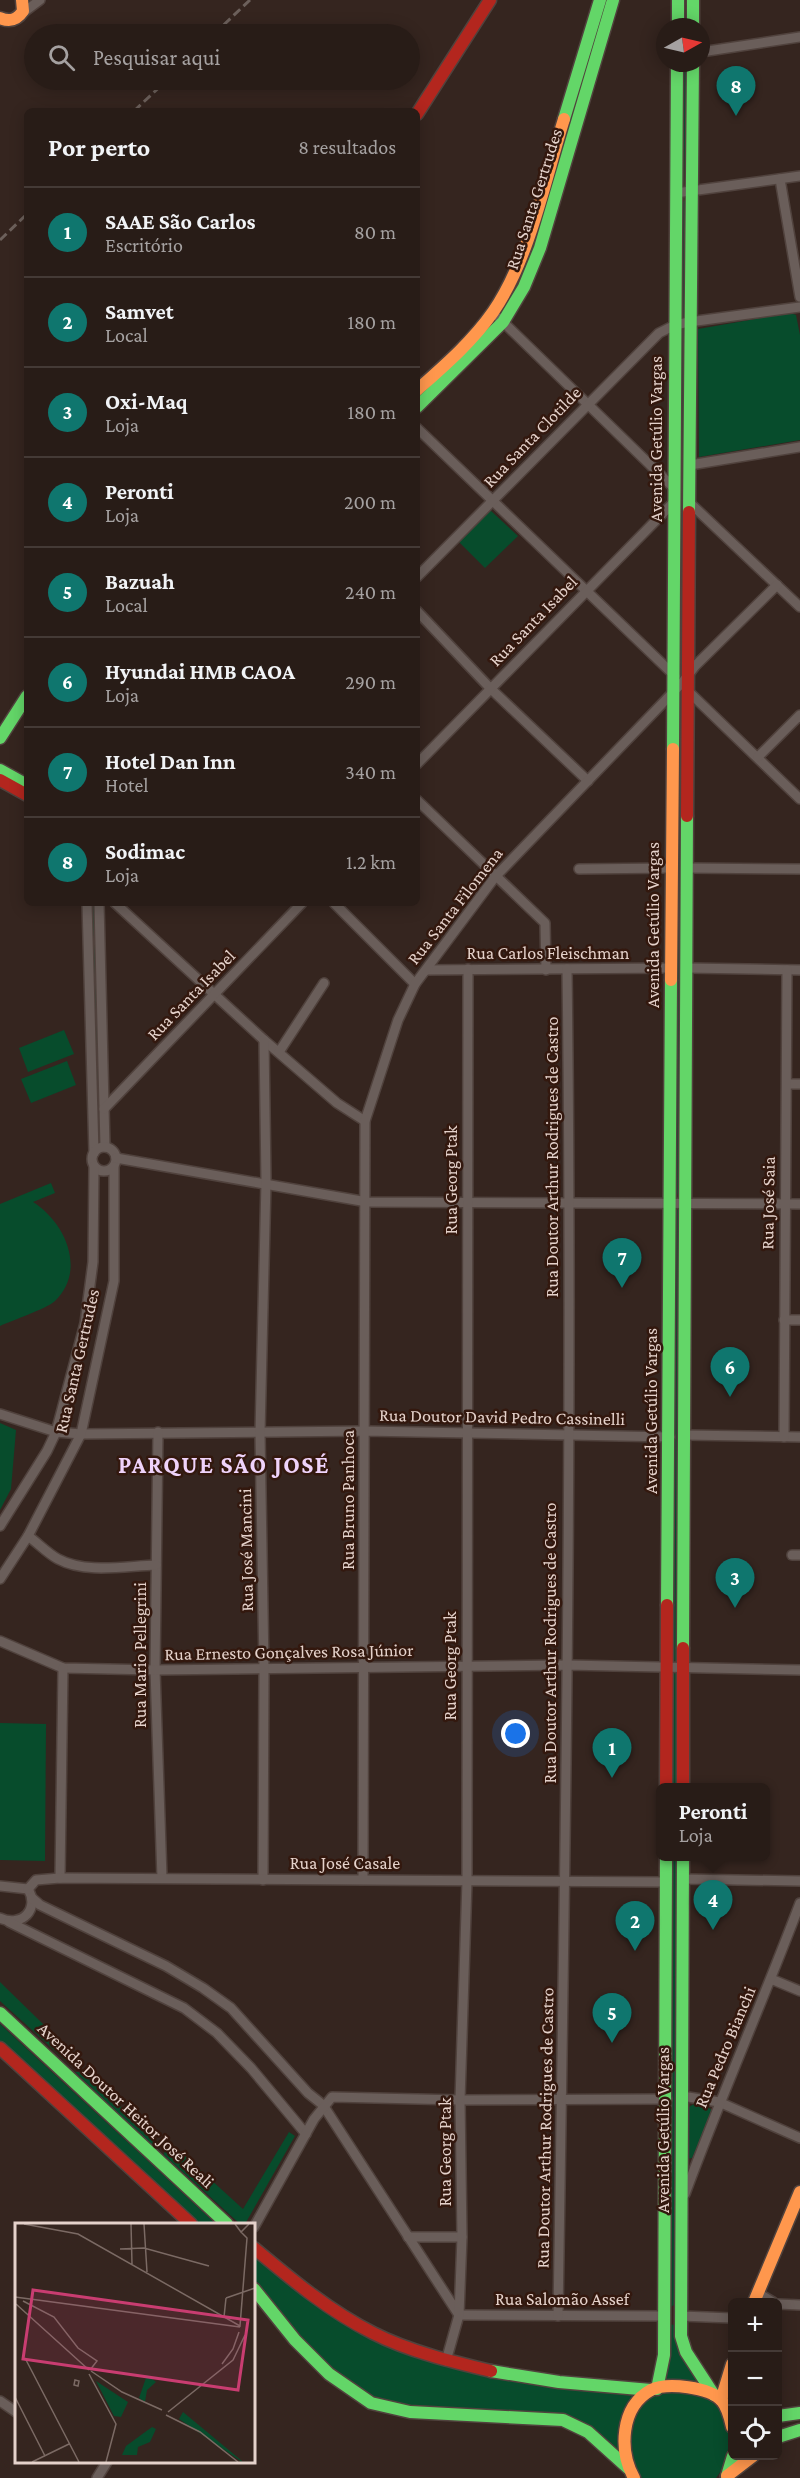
<!DOCTYPE html>
<html lang="pt">
<head>
<meta charset="utf-8">
<style>
  :root { --surface:#281c17; --page:#302520; --text:#f1f3f6; --muted:#a5a1a1; --line:#443a36; --accent:#0f766e }
  body { margin:0; font-family:"Crimson Pro",serif; background:var(--page); color:var(--text) }
  .controls { position:absolute; right:18px; bottom:18px; display:grid; overflow:hidden; border-radius:9px; box-shadow:0 3px 15px #0003 }
  .controls button { width:54px; height:54px; display:grid; place-items:center; padding:0; border:0; border-bottom:2px solid var(--line); background:var(--surface); color:var(--text); font:30px sans-serif }
  .compass { position:absolute; left:656px; top:18px; width:54px; height:54px; border-radius:50%; background:var(--surface); box-shadow:0 3px 15px #0003; rotate:82deg }
  .you { position:absolute; left:516px; top:1734px; width:21px; height:21px; margin:-15px; border:4px solid #fff; border-radius:50%; background:#1a73e8; box-shadow:0 0 0 9px #1a73e833 }
  .badge { display:grid; place-items:center; width:39px; height:39px; border-radius:50%; background:var(--accent); color:#fff; font-size:20px; font-weight:700 }
  .pin { position:absolute; translate:-50% -50px; filter:drop-shadow(0 2px 3px #0008) }
  .pin::after { content:''; position:absolute; top:32px; width:21px; height:18px; background:inherit; clip-path:polygon(0 0,100% 0,50% 100%) }
  .popup { position:absolute; left:656px; top:1783px; width:114px; height:78px; box-sizing:border-box; display:grid; place-content:center; border-radius:9px; background:var(--surface); filter:drop-shadow(0 2px 4px #0005); font-size:20px; white-space:nowrap; color:var(--muted) }
  .popup b { font-size:22px; color:var(--text) }
  .popup::after { content:''; position:absolute; left:50%; top:100%; margin-left:-12px; border:12px solid transparent; border-top-color:var(--surface) }
  .list { margin:0; padding:0; list-style:none }
  h2 { display:flex; justify-content:space-between; align-items:center; height:78px; margin:0; padding:0 24px; font-size:26px }
  h2 small { font-size:20px; font-weight:400; color:var(--muted) }
  .list li { display:grid; grid-template-columns:39px 1fr auto; gap:18px; align-items:center; box-sizing:border-box; height:90px; padding:0 24px; border-top:2px solid var(--line) }
  .list b { display:block; font-size:22px; white-space:nowrap }
  .list p { margin:0; font-size:20px; white-space:nowrap; color:var(--muted) }
  .list em { font-size:20px; font-style:normal; color:var(--muted) }
  .icon { flex:none; width:33px; height:33px; fill:none; stroke:currentColor; stroke-width:2; stroke-linecap:round; stroke-linejoin:round }
  .map { position:relative; flex:none; width:800px; height:2478px; overflow:hidden }
  .search { position:absolute; background:var(--surface); box-shadow:0 3px 15px #0003; left:24px; top:24px; width:396px; height:66px; display:flex; align-items:center; gap:15px; box-sizing:border-box; padding:0 21px; border-radius:33px; color:var(--muted); font-size:22px }
  .panel { position:absolute; background:var(--surface); box-shadow:0 3px 15px #0003; left:24px; top:108px; width:396px; height:798px; border-radius:9px }
  .map>svg:first-child { display:block }
  .green { fill:#074c2c }
  .lines { fill:none; stroke-linecap:round; stroke-linejoin:round }
  .street-casing { stroke:#50423d; stroke-width:12 }
  .fast-casing { stroke:#50423d; stroke-width:15 }
  .slow-casing { stroke:#50423d; stroke-width:15 }
  .jam-casing { stroke:#50423d; stroke-width:15 }
  .street { stroke:#6a5e5a; stroke-width:9 }
  .fast { stroke:#63d668; stroke-width:12 }
  .slow { stroke:#ff974d; stroke-width:12 }
  .jam { stroke:#b3261e; stroke-width:12 }
  .rail { stroke:#6c605b; stroke-width:3; stroke-dasharray:9 4.5; stroke-linecap:butt }
  .labels { text-anchor:middle; dominant-baseline:central; stroke-width:5; stroke-linejoin:round; paint-order:stroke }
  .street-label { font-size:18px; fill:#e5d2cb; stroke:#33180e }
  .district-label { font-size:24px; font-weight:bold; letter-spacing:1.5px; fill:#efd3fa; stroke:#33180e }
  .inset-road { fill:none; stroke:#7b6a64; stroke-width:1.5 }
  .view { fill:#c93d71; fill-opacity:0.15; stroke:#c93d71; stroke-width:3 }
  .inset-edge { fill:none; stroke:#e5d2cb; stroke-width:3 }
</style>
</head>
<body>
<div class="map">
<svg width="800" height="2478" viewBox="0 0 800 2478">
  <rect width="100%" height="100%" fill="#35251f"/>
  <!-- green -->
  <g class="green">
    <polygon points="604,0 609,0 552,197 529,262 509,303 500,314 499,311"/>
    <polygon points="682,63 687,63 684,185 683,181"/>
    <polygon points="685,200 685,317 680,316 682,203"/>
    <polygon points="790,313 796,315 800,335 800,440 699,457 698,329"/>
    <polygon points="684,327 685,328 682,664 679,661 681,328"/>
    <polygon points="490,510 518,536 485,568 458,541"/>
    <polygon points="682,697 679,1197 676,1191 679,699"/>
    <polygon points="89,903 97,903 101,1107 96,1109"/>
    <polygon points="64,1030 74,1054 28,1072 19,1048"/>
    <polygon points="67,1061 76,1085 31,1103 21,1079"/>
    <path d="M51 1183 55 1193 33 1202C65 1222 87 1270 55 1301 46 1309 13 1320 0 1326V1204Z"/>
    <polygon points="680,1209 678,1661 676,1662 673,1658 676,1210"/>
    <polygon points="0,1423 16,1430 11,1489 0,1510"/>
    <polygon points="676,1672 678,1673 678,1787 672,1788 673,1674"/>
    <polygon points="0,1723 46,1724 45,1861 0,1860"/>
    <polygon points="677,1856 675,2304 671,2307 672,1857"/>
    <polygon points="0,1982 83,2063 65,2060 0,2001"/>
    <polygon points="0,2024 216,2224 198,2224 0,2041"/>
    <polygon points="75,2072 85,2072 155,2140 154,2147"/>
    <polygon points="694,2104 705,2105 713,2111 692,2158 686,2159 687,2108"/>
    <polygon points="289,2132 295,2136 245,2224 240,2224 164,2155 165,2138 243,2209"/>
    <polygon points="254,2250 372,2334 446,2362 639,2394 624,2460 563,2417 410,2411 371,2401 329,2373 254,2287"/>
    <polygon points="670,2324 674,2325 702,2383 664,2382 669,2365"/>
    <path d="M683 2391C689 2392 696 2393 701 2395 733 2409 736 2454 716 2478H642C627 2455 627 2411 654 2396 662 2392 674 2392 683 2391Z"/>
  </g>
  <g class="lines">
    <!-- street casing -->
    <g class="street-casing">
      <g id="street">
        <polyline points="20,15 40,0"/>
        <polyline points="701,52 800,37"/>
        <polyline points="780,179 800,297"/>
        <polyline points="676,193 800,176"/>
        <polyline points="499,318 674,488"/>
        <polyline points="417,428 675,676"/>
        <polyline points="690,465 800,447"/>
        <polyline points="690,503 800,607"/>
        <polyline points="417,577 659,333 675,325 689,322 800,307"/>
        <polyline points="417,611 490,688 588,781"/>
        <polyline points="688,691 800,799"/>
        <polyline points="758,757 800,715"/>
        <polyline points="417,764 675,501"/>
        <polyline points="417,800 545,923 546,970"/>
        <polyline points="687,868 800,869"/>
        <polyline points="579,869 671,868"/>
        <polyline points="87,903 94,1153"/>
        <polyline points="99,903 105,1147"/>
        <polyline points="115,903 264,1040 337,1103 365,1121"/>
        <polyline points="334,903 415,984"/>
        <polyline points="687,968 800,970"/>
        <polyline points="427,970 671,968"/>
        <polyline points="279,1052 324,983"/>
        <polyline points="787,1084 800,1084"/>
        <polyline points="104,1109 302,903"/>
        <circle cx="104" cy="1159" r="12"/>
        <polyline points="116,1158 367,1202 800,1204"/>
        <polyline points="784,1320 800,1320"/>
        <polyline points="0,1414 56,1432 81,1434 364,1431 670,1437"/>
        <polyline points="158,1432 155,1670 162,1878"/>
        <polyline points="685,1435 800,1437"/>
        <polyline points="784,1437 787,970"/>
        <polyline points="0,1526 47,1451 56,1432 85,1323 93,1262 94,1166"/>
        <path d="M28 1536C38 1543 47 1553 58 1559 86 1574 125 1566 156 1565"/>
        <polyline points="792,1555 800,1555"/>
        <polyline points="0,1579 28,1536 81,1434 114,1281 114,1167"/>
        <polyline points="0,1641 63,1668 155,1670 567,1665 800,1670"/>
        <polyline points="60,1878 63,1668"/>
        <polyline points="363,1879 365,1121 398,1020 415,984 495,877 682,683 695,666 777,585"/>
        <polyline points="683,1879 800,1881"/>
        <polyline points="263,1880 264,1668 260,1433 266,1182 264,1040"/>
        <path d="M0 1886 28 1889C40 1909 22 1928 0 1918"/>
        <polyline points="28,1889 36,1880 60,1878 667,1882"/>
        <polyline points="32,1898 40,1905 166,1966 203,1988 231,2008 308,2093 323,2105 459,2315"/>
        <polyline points="9,1922 184,2008 217,2033 251,2068 306,2134"/>
        <polyline points="771,1979 800,1991"/>
        <polyline points="682,2096 719,2102 800,2138"/>
        <path d="M685 2194C721 2096 763 2001 800 1903"/>
        <polyline points="254,2227 314,2119 332,2097 460,2100 667,2099"/>
        <polyline points="408,2237 462,2237"/>
        <polyline points="758,2293 773,2302"/>
        <polyline points="778,2304 800,2305"/>
        <polyline points="459,2315 664,2316"/>
        <path d="M558 2316C565 1867 573 1418 567 969"/>
        <polyline points="681,2316 732,2318"/>
        <polyline points="446,2361 459,2315 462,2237 460,2100 467,1881 468,969"/>
        <polyline points="0,2401 16,2412"/>
        <polyline points="97,2478 107,2462"/>
      </g>
    </g>
    <!-- fast casing -->
    <g class="fast-casing">
      <g id="fast">
        <polyline points="678,0 678,27"/>
        <polyline points="693,0 693,27"/>
        <polyline points="564,119 600,0"/>
        <polyline points="417,407 503,322 524,287 540,248 613,0"/>
        <polyline points="689,512 693,63"/>
        <polyline points="0,738 27,696"/>
        <polyline points="673,749 677,63"/>
        <polyline points="0,770 27,785"/>
        <polyline points="667,1605 671,980"/>
        <polyline points="683,1648 687,816"/>
        <polyline points="683,1856 681,2336 686,2352 714,2395"/>
        <polyline points="0,2013 227,2224"/>
        <polyline points="254,2289 295,2340 329,2374 371,2403 410,2412 563,2420 588,2432 628,2468"/>
        <polyline points="491,2371 559,2382 651,2390"/>
        <polyline points="657,2389 664,2355 666,1856"/>
        <polyline points="778,2416 800,2413"/>
        <polyline points="778,2437 800,2430"/>
        <polyline points="727,2476 733,2456"/>
      </g>
    </g>
    <!-- slow casing -->
    <g class="slow-casing">
      <g id="slow">
        <path d="M0 18C10 22 17 20 23 11L22 0"/>
        <path d="M417 390C444 366 472 342 493 312 529 260 545 180 564 119"/>
        <polyline points="671,980 673,749"/>
        <polyline points="754,2302 800,2192"/>
        <polyline points="721,2400 732,2364"/>
        <polyline points="727,2476 753,2456"/>
        <path d="M634 2478C619 2451 620 2407 651 2390 667 2382 710 2387 722 2401 728 2408 730 2418 732 2427"/>
      </g>
    </g>
    <!-- jam casing -->
    <g class="jam-casing">
      <g id="jam">
        <polyline points="417,114 490,0"/>
        <polyline points="0,780 27,795"/>
        <polyline points="687,816 689,512"/>
        <polyline points="666,1788 667,1605"/>
        <polyline points="683,1788 683,1648"/>
        <polyline points="0,2048 191,2224"/>
        <path d="M254 2248C291 2279 329 2311 373 2333 408 2351 453 2362 491 2371"/>
      </g>
    </g>
    <!-- street -->
    <use href="#street" class="street"/>
    <!-- fast -->
    <use href="#fast" class="fast"/>
    <!-- slow -->
    <use href="#slow" class="slow"/>
    <!-- jam -->
    <use href="#jam" class="jam"/>
    <!-- rail -->
    <g class="rail">
      <polyline points="214,34 250,0"/>
      <polyline points="134,111 167,80"/>
      <polyline points="0,240 27,214"/>
    </g>
  </g>
  <g class="labels">
    <!-- street labels -->
    <g class="street-label">
      <text transform="translate(534 199) rotate(-72)">Rua Santa Gertrudes</text>
      <text transform="translate(532 437) rotate(-46)">Rua Santa Clotilde</text>
      <text transform="translate(656 439) rotate(-90)">Avenida Getúlio Vargas</text>
      <text transform="translate(533 621) rotate(-46)">Rua Santa Isabel</text>
      <text transform="translate(455 906) rotate(-52)">Rua Santa Filomena</text>
      <text transform="translate(653 925) rotate(-90)">Avenida Getúlio Vargas</text>
      <text x="548" y="953">Rua Carlos Fleischman</text>
      <text transform="translate(191 995) rotate(-46)">Rua Santa Isabel</text>
      <text transform="translate(552 1157) rotate(-90)">Rua Doutor Arthur Rodrigues de Castro</text>
      <text transform="translate(451 1180) rotate(-90)">Rua Georg Ptak</text>
      <text transform="translate(768 1203) rotate(-89)">Rua José Saia</text>
      <text transform="translate(77 1361) rotate(-77)">Rua Santa Gertrudes</text>
      <text transform="translate(651 1411) rotate(-90)">Avenida Getúlio Vargas</text>
      <text transform="translate(502 1417) rotate(1)">Rua Doutor David Pedro Cassinelli</text>
      <text transform="translate(348 1500) rotate(-90)">Rua Bruno Panhoca</text>
      <text transform="translate(246 1550) rotate(-91)">Rua José Mancini</text>
      <text transform="translate(550 1643) rotate(-90)">Rua Doutor Arthur Rodrigues de Castro</text>
      <text transform="translate(289 1652) rotate(-1)">Rua Ernesto Gonçalves Rosa Júnior</text>
      <text transform="translate(140 1655) rotate(-90)">Rua Mario Pellegrini</text>
      <text transform="translate(450 1666) rotate(-90)">Rua Georg Ptak</text>
      <text x="345" y="1863">Rua José Casale</text>
      <text transform="translate(725 2047) rotate(-67)">Rua Pedro Bianchi</text>
      <text transform="translate(126 2105) rotate(43)">Avenida Doutor Heitor José Reali</text>
      <text transform="translate(545 2128) rotate(-89)">Rua Doutor Arthur Rodrigues de Castro</text>
      <text transform="translate(663 2130) rotate(-90)">Avenida Getúlio Vargas</text>
      <text transform="translate(445 2152) rotate(-90)">Rua Georg Ptak</text>
      <text x="562" y="2299">Rua Salomão Assef</text>
    </g>
    <!-- district labels -->
    <g class="district-label">
      <text x="224" y="1464">PARQUE SÃO JOSÉ</text>
    </g>
  </g>
  <!-- overview -->
  <g transform="translate(15 2223)">
    <rect width="240" height="240" fill="#35251f"/>
    <path d="M132 152 141 159 132 167 130 179 124 175ZM81 158 113 179 106 194 99 193ZM168 189 227 238V239L164 196ZM137 204 141 206 135 219 123 224 122 232H107L111 223Z" fill="#074c2c"/>
    <path class="inset-road" d="M9 1 63 11 225 103 232 15 226 9M116 1 117 41M129 1 132 49M220 1 226 9 234 1M105 26 129 25 194 43M0 74 225 104M211 75 240 65M8 78 39 94 63 125 82 138 75 147M1 81 74 147M209 94 211 75M10 135 64 239M207 141 218 126 224 109M76 148 107 169 147 187M74 151 101 201 91 239M60 157 64 158 63 163 59 162ZM0 174 30 233M153 189 218 137 230 112M151 192 185 209 223 239M17 239 54 221"/>
    <path class="view" d="M18 67 233 97 223 167 8 136Z"/>
    <rect width="240" height="240" class="inset-edge"/>
  </g>
</svg>
<div class="controls">
<button>+</button>
<button>−</button>
<button><svg class="icon" aria-label="locate" viewBox="0 0 24 24"><circle cx="12" cy="12" r="6"/><path d="M12 2v4M12 18v4M2 12h4M18 12h4"/></svg></button>
</div>
<svg class="compass" viewBox="-18 -18 36 36"><path d="M0-13l5 13h-10z" fill="#e53935"/><path d="M0 13l5-13h-10z" fill="#a5a1a1"/></svg>
<div class="you"></div>
<div class="pin badge" style="left:612px;top:1778px">1</div>
<div class="pin badge" style="left:635px;top:1951px">2</div>
<div class="pin badge" style="left:735px;top:1608px">3</div>
<div class="pin badge" style="left:713px;top:1930px">4</div>
<div class="popup"><b>Peronti</b>Loja</div>
<div class="pin badge" style="left:612px;top:2043px">5</div>
<div class="pin badge" style="left:730px;top:1397px">6</div>
<div class="pin badge" style="left:622px;top:1288px">7</div>
<div class="pin badge" style="left:736px;top:116px">8</div>
<div class="search"><svg class="icon" aria-label="search" viewBox="0 0 24 24"><circle cx="10" cy="10" r="6"/><path d="M15 15l6 6"/></svg>Pesquisar aqui</div>
<section class="panel">
<h2>Por perto<small>8 resultados</small></h2>
<ul class="list">
<li><span class="badge">1</span><div><b>SAAE São Carlos</b><p>Escritório</p></div><em>80 m</em></li>
<li><span class="badge">2</span><div><b>Samvet</b><p>Local</p></div><em>180 m</em></li>
<li><span class="badge">3</span><div><b>Oxi-Maq</b><p>Loja</p></div><em>180 m</em></li>
<li><span class="badge">4</span><div><b>Peronti</b><p>Loja</p></div><em>200 m</em></li>
<li><span class="badge">5</span><div><b>Bazuah</b><p>Local</p></div><em>240 m</em></li>
<li><span class="badge">6</span><div><b>Hyundai HMB CAOA</b><p>Loja</p></div><em>290 m</em></li>
<li><span class="badge">7</span><div><b>Hotel Dan Inn</b><p>Hotel</p></div><em>340 m</em></li>
<li><span class="badge">8</span><div><b>Sodimac</b><p>Loja</p></div><em>1.2 km</em></li>
</ul>
</section>
</div>
</body>
</html>
